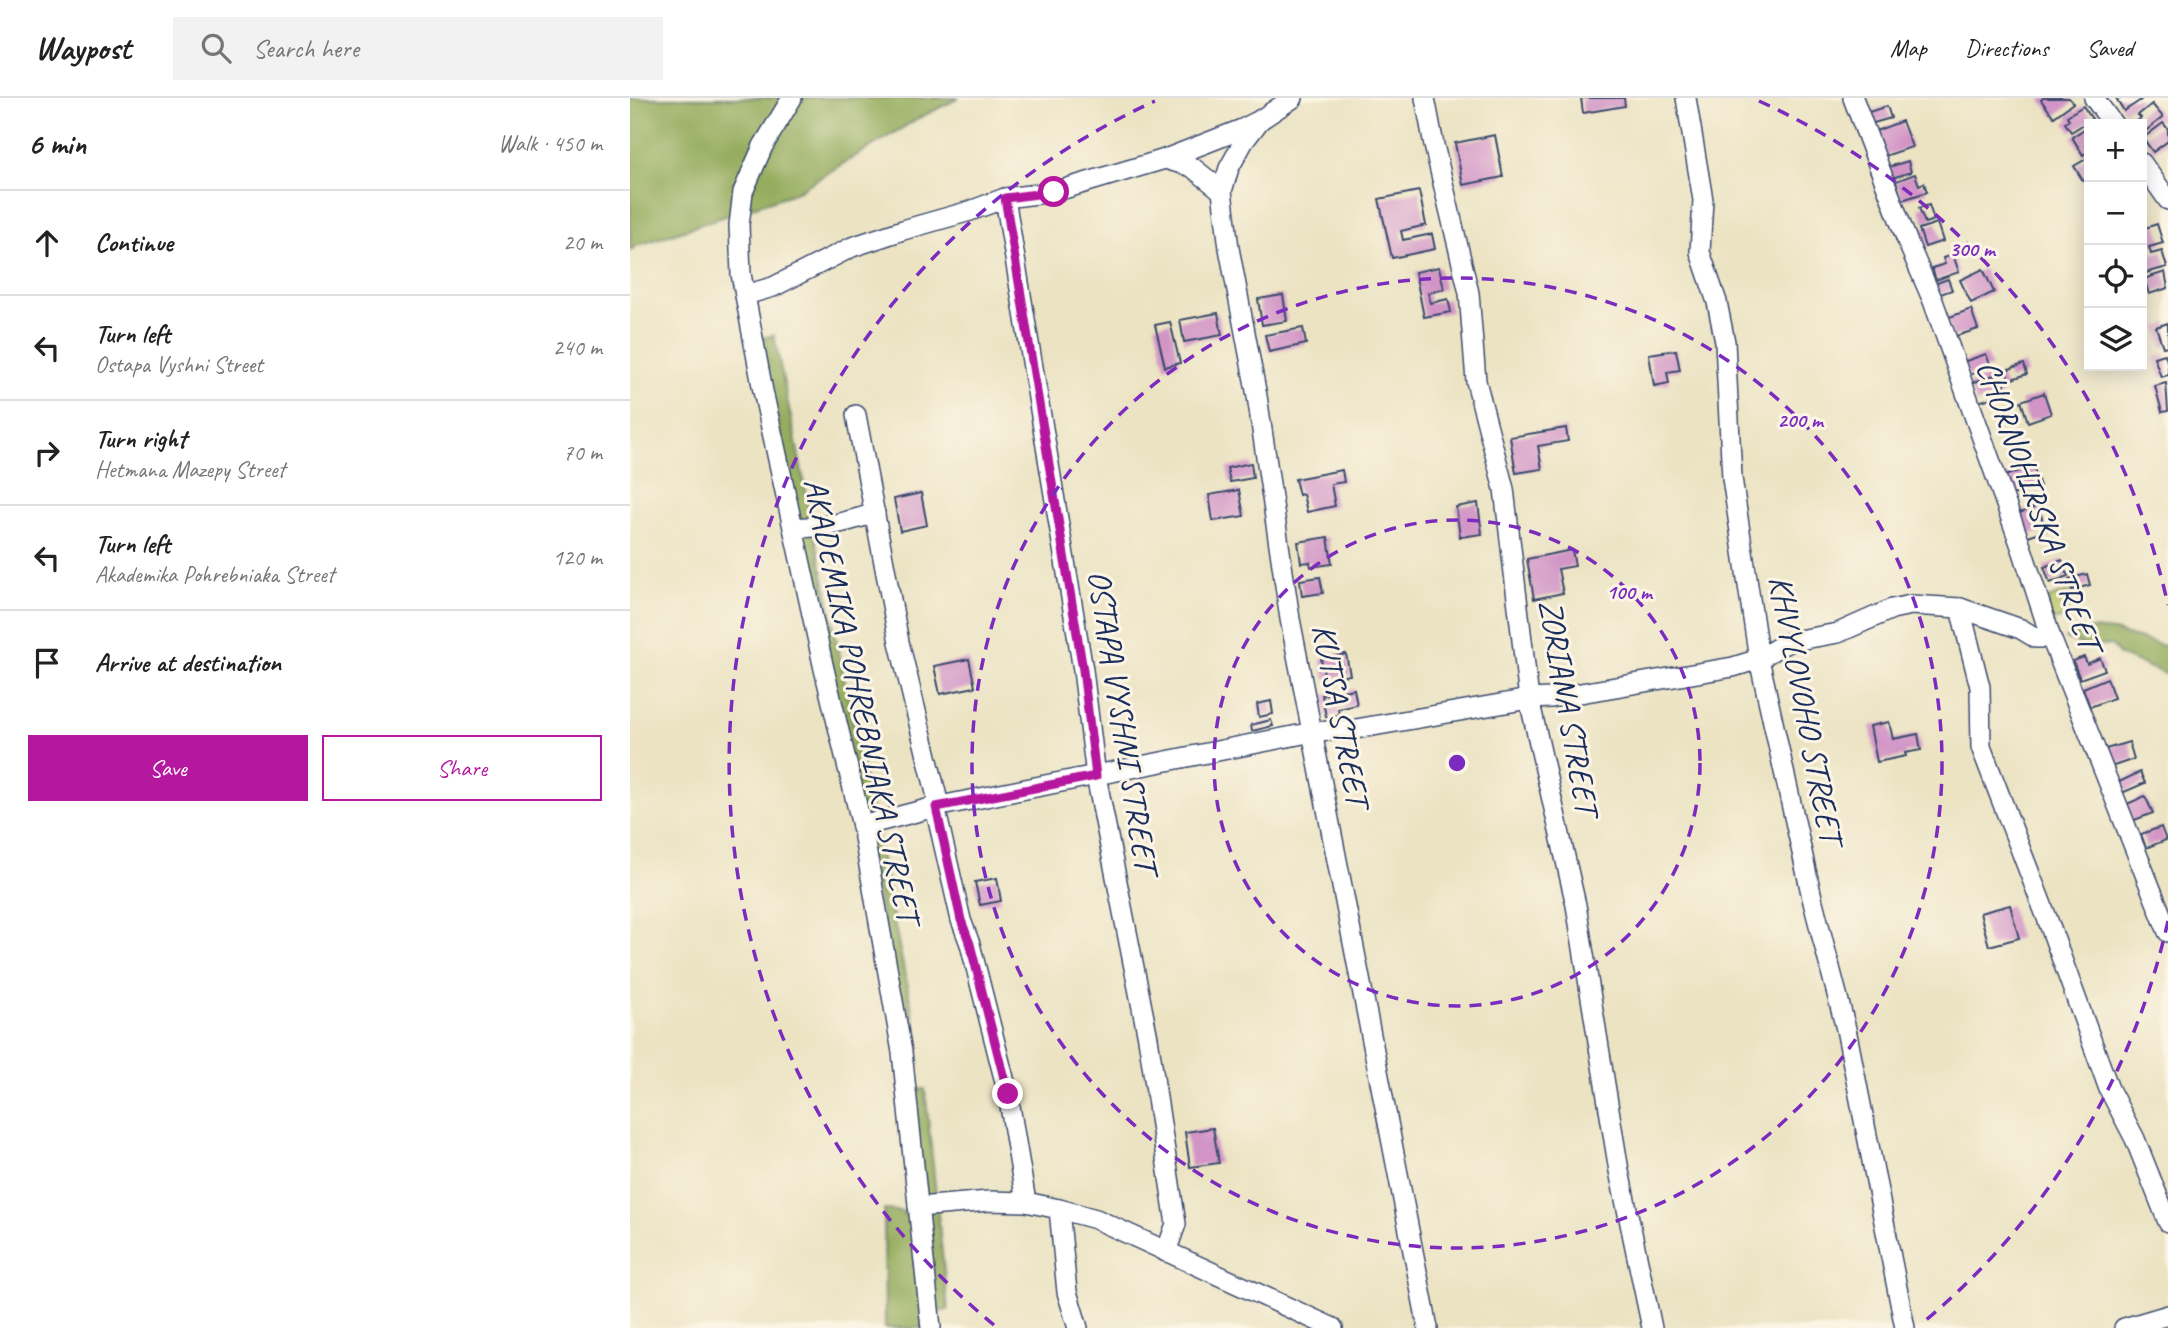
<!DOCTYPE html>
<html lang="en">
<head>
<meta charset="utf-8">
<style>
  :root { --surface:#fff; --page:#f2f2f2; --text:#222; --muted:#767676; --line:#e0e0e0; --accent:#b5179e }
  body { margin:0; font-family:Caveat,sans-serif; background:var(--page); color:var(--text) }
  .controls { position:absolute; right:21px; top:21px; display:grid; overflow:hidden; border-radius:0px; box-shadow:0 4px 18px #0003 }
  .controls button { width:63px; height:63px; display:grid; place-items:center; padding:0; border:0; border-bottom:2px solid var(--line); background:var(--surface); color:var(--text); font:35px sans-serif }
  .stop { position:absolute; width:21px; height:21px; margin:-16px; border:5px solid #b5179e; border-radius:50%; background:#fff }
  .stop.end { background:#b5179e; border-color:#fff; box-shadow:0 2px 7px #0008 }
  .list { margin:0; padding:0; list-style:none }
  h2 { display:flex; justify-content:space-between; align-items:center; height:91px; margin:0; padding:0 28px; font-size:30px }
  h2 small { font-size:23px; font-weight:400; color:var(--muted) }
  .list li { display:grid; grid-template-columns:46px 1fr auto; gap:21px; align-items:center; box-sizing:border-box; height:105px; padding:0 28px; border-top:2px solid var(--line) }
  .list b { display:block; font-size:26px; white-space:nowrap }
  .list p { margin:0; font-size:23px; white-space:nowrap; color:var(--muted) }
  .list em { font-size:23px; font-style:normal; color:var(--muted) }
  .actions { display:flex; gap:14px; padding:21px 28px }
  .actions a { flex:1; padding:16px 0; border:2px solid var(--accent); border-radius:0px; text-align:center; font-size:24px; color:var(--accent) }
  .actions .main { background:var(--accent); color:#fff }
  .icon { flex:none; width:38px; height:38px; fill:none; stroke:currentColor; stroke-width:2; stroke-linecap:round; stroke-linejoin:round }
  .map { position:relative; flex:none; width:1538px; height:1230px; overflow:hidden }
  header { display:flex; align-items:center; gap:42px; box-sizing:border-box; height:98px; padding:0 35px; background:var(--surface); border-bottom:2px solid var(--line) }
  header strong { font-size:33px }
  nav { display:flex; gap:38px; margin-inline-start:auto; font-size:24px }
  .search { width:490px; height:63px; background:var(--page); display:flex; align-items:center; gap:18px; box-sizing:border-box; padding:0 24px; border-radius:0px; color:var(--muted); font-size:26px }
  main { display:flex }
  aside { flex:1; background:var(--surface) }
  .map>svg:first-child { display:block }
  .green { fill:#bbc769; stroke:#6b7b64; stroke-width:2 }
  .forest { fill:#94ac5d; stroke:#586e5e; stroke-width:2 }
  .building { fill:#d295c6 }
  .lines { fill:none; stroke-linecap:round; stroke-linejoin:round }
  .street-casing { stroke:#3a4a6d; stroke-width:22 }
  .street { stroke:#fff; stroke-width:19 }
  .route { stroke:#b5179e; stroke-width:9 }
  .ring { fill:none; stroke:#7b2cbf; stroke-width:3.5; stroke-dasharray:12 9 }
  .labels { text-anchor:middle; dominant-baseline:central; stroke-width:6; stroke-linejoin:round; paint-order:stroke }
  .street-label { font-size:33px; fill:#1b2f5e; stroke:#fcf5e5 }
  .centre { fill:#7b2cbf; stroke:#fcf5e5; stroke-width:3.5 }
  .ring-label { font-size:21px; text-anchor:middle; font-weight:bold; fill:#7b2cbf; stroke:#fcf5e5; stroke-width:6; stroke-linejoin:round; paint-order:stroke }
</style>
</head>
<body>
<header>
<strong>Waypost</strong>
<div class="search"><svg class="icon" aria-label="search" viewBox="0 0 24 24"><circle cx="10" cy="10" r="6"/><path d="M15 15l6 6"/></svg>Search here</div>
<nav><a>Map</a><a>Directions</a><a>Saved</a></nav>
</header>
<main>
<aside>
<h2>6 min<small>Walk · 450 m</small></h2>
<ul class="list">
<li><svg class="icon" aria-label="ahead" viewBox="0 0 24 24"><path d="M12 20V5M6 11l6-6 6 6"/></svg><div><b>Continue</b></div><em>20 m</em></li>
<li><svg class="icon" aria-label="left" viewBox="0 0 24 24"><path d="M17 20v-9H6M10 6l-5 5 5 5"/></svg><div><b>Turn left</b><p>Ostapa Vyshni Street</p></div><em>240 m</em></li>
<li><svg class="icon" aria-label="right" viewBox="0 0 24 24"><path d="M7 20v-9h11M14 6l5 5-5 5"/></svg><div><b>Turn right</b><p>Hetmana Mazepy Street</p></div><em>70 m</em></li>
<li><svg class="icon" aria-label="left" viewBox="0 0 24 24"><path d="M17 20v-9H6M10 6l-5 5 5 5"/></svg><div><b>Turn left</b><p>Akademika Pohrebniaka Street</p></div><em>120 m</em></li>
<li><svg class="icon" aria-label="arrive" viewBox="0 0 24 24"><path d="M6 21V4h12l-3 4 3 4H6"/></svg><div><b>Arrive at destination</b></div></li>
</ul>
<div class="actions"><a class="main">Save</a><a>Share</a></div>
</aside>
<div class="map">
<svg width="1538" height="1230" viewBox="0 0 1538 1230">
  <rect width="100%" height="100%" fill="#fcf5e5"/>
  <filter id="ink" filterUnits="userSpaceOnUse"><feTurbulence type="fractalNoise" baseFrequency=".0143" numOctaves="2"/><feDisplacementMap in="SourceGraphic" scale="14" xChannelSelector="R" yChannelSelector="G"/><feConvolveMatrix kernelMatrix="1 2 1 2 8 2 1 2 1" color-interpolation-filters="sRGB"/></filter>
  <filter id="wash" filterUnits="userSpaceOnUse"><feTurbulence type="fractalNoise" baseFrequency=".00686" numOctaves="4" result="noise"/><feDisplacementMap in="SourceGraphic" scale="28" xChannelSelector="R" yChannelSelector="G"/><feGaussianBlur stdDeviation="1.57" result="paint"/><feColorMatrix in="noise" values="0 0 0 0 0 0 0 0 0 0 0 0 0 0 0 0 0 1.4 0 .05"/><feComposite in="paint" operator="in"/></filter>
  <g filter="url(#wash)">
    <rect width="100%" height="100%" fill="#ebe3c2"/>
    <!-- green -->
    <path class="green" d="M1438 494H1448L1454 502C1449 518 1433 520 1418 524V501Z"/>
    <!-- forest -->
    <g class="forest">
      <polygon points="0,0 329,0 289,20 164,95 6,148 0,153"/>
      <polygon points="144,237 288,941 278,943 130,241"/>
      <polygon points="1461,531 1483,533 1538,549 1538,577 1489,557 1482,547 1454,548 1436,540"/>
      <polygon points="295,991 318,1212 306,1214 284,992"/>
      <polygon points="254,1112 271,1113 284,1123 293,1230 255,1230"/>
    </g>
    <g id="blocks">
      <!-- building -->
      <g class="building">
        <polygon points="951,0 994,0 995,8 953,15"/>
        <polygon points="1413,0 1439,0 1443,5 1424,19 1411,2"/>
        <polygon points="1486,0 1510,0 1511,2 1494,13"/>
        <polygon points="1522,6 1533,19 1512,36 1512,26 1504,26 1511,20 1508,17"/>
        <polygon points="1257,8 1261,20 1240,26 1236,15"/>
        <polygon points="1453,8 1462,21 1441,34 1435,25 1439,22 1437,18"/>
        <polygon points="1272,23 1282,49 1252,59 1243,34"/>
        <polygon points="1533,25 1538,31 1538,43 1523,54 1513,40"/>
        <polygon points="1459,28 1459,53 1453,57 1442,39"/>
        <polygon points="865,37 873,79 833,87 825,45"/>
        <polygon points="1458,60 1459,80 1453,83 1444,68"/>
        <polygon points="1278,63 1281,74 1262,80 1259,69"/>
        <polygon points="1285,76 1289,87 1294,85 1297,94 1272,102 1266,83"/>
        <polygon points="789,93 796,127 771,133 773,142 802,136 805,151 762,160 749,101"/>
        <polygon points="1299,107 1304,122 1295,125 1289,110"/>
        <polygon points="1307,125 1313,143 1295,149 1289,131"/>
        <polygon points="1527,126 1533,145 1519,149 1521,156 1532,153 1537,169 1512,176 1512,131"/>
        <polygon points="1323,157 1329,174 1306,182 1302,170 1315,166 1313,160"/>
        <polygon points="809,169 814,191 798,195 800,205 818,201 821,214 794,219 785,174"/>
        <polygon points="1353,171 1364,194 1341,205 1330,182"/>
        <polygon points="1535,174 1538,190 1519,196 1514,181"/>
        <polygon points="1318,181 1322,192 1305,198 1301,187"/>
        <polygon points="653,197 657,223 632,227 628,201"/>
        <polygon points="1341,211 1348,231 1323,239 1317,220"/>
        <polygon points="588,215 592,237 554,244 550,222"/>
        <polygon points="540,224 550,265 535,269 525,227"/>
        <polygon points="1538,225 1538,248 1533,249 1526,229"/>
        <polygon points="673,230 676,246 639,254 635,237"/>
        <polygon points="1046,252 1050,272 1037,274 1039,285 1024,288 1019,256"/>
        <polygon points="1356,256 1361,269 1337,278 1333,264"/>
        <polygon points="1535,256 1538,266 1538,277 1531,279 1524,259"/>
        <polygon points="1394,266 1397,276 1379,282 1376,272"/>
        <polygon points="1364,277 1366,281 1372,279 1376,291 1371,293 1372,296 1346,305 1339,286"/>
        <polygon points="1536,285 1538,313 1532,314 1525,288"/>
        <polygon points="1414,295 1421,316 1398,324 1391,303"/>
        <polygon points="936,330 938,343 908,348 912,371 886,375 880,339"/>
        <polygon points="621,365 623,380 600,384 597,370"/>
        <polygon points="1403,368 1410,388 1379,398 1372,379"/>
        <polygon points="712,372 714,384 701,386 705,408 677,414 673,396 669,397 665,381"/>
        <polygon points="609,392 614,418 583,423 579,397"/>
        <polygon points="291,395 297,427 270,433 264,401"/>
        <polygon points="848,405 852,436 830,439 826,409"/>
        <polygon points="1408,408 1416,432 1395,439 1387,416"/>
        <polygon points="698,439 702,466 681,469 680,464 671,465 668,444"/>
        <polygon points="942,452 945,468 928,471 933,495 904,501 897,461"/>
        <polygon points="1432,462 1438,478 1420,485 1414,469"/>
        <polygon points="1457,476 1460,487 1442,492 1439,481"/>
        <polygon points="690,479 693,495 672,498 670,482"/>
        <polygon points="716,556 720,577 695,581 691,561"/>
        <polygon points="1454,559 1457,566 1470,560 1475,572 1450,581 1443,563"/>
        <polygon points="339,561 345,589 310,596 304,568"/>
        <polygon points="1477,580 1484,600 1460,609 1453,590"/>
        <polygon points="724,591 727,607 708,611 709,617 696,619 692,597"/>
        <polygon points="641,603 643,616 629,619 627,606"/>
        <polygon points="641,622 643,628 622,633 621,627"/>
        <polygon points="1259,624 1263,641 1288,636 1291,652 1275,655 1276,658 1247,664 1240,628"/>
        <polygon points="1499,644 1504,661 1481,669 1476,651"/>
        <polygon points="1510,674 1515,685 1492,695 1487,685"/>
        <polygon points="1515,698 1523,715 1502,723 1495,707"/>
        <polygon points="1531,729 1536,742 1516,750 1511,736"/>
        <polygon points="367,780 371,803 350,807 345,784"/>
        <polygon points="1380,807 1389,840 1359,848 1350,815"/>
        <polygon points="583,1030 589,1065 560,1069 555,1034"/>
      </g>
    </g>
  </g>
  <g filter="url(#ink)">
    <use href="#blocks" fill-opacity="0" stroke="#3a4a6d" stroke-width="2"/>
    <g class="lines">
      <!-- street casing -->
      <g class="street-casing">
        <g id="street">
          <polyline points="162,0 133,48 113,94 109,127 111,176 133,293 194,571 232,728 272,954 301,1230"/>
          <polyline points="795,0 804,47 839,195 846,283 874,391 899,601 946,807 989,1073 1022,1230"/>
          <polyline points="1056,0 1073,102 1070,154 1087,204 1095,244 1102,380 1129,561 1183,804 1216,931 1275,1230"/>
          <polyline points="1223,0 1278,145 1303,203 1393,454 1421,540 1538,834"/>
          <polyline points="1464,0 1483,26"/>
          <polyline points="630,22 614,43 599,70 592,93 599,150 627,298 660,521 798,1230"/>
          <polyline points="535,61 562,69 592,93"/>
          <polyline points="1512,65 1538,102"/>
          <polyline points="375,100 453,572 466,678 518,940 546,1126 536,1154"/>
          <polyline points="115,197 143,189 222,149 273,132 340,113 375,100 424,94 535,61 612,31 630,22 663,0"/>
          <polyline points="226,317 269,544 307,699 305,709 331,822 340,846 378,996 396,1104 429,1111 437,1194 448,1230"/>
          <path d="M163 429C192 431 217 424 245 415"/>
          <polyline points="1330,510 1350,589 1351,649 1417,820 1479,991 1505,1041 1538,1124"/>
          <polyline points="232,728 305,709 683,634 720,632 899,601 921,600 1103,569 1129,561 1150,548 1163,543 1208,535 1262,511 1281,507 1330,510 1391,531 1406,540 1421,540"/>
          <polyline points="288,1109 359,1103 396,1104"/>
          <polyline points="429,1111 466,1121 703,1230"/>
          <polyline points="1494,1230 1538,1217"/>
        </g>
      </g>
      <!-- street -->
      <use href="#street" class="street"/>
    </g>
  </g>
  <g class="lines" filter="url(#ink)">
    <!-- route -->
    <polyline class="route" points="378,996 340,846 331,822 306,709 466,678 453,572 375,100 424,94"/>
  </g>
  <!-- distance rings -->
  <g class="ring">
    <circle cx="827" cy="665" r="243"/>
    <circle cx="827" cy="665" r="485"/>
    <path d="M1538 823A728 728 0 0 1 1290 1227M364 1227A728 728 0 0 1 525 3M1129 3A728 728 0 0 1 1538 507"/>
  </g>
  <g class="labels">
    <!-- street labels -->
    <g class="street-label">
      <text transform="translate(1409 407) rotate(70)">CHORNOHIRSKA STREET</text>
      <text transform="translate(232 602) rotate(78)">AKADEMIKA POHREBNIAKA STREET</text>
      <text transform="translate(939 609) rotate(80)">ZORIANA STREET</text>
      <text transform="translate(1176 611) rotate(79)">KHVYLOVOHO STREET</text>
      <text transform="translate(711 617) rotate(79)">KUTSA STREET</text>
      <text transform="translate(493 623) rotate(81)">OSTAPA VYSHNI STREET</text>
    </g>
  </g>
  <circle cx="827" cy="665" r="10" class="centre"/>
  <g class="ring-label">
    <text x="1342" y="158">300 m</text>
    <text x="1170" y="329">200 m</text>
    <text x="999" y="501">100 m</text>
  </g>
</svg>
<div class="controls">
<button>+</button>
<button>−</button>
<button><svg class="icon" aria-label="locate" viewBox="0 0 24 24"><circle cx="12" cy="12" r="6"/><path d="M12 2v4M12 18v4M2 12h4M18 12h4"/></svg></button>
<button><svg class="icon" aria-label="layers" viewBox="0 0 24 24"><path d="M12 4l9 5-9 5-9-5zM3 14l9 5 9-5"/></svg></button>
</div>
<div class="stop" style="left:424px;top:94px"></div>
<div class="stop end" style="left:378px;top:996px"></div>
</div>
</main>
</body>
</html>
